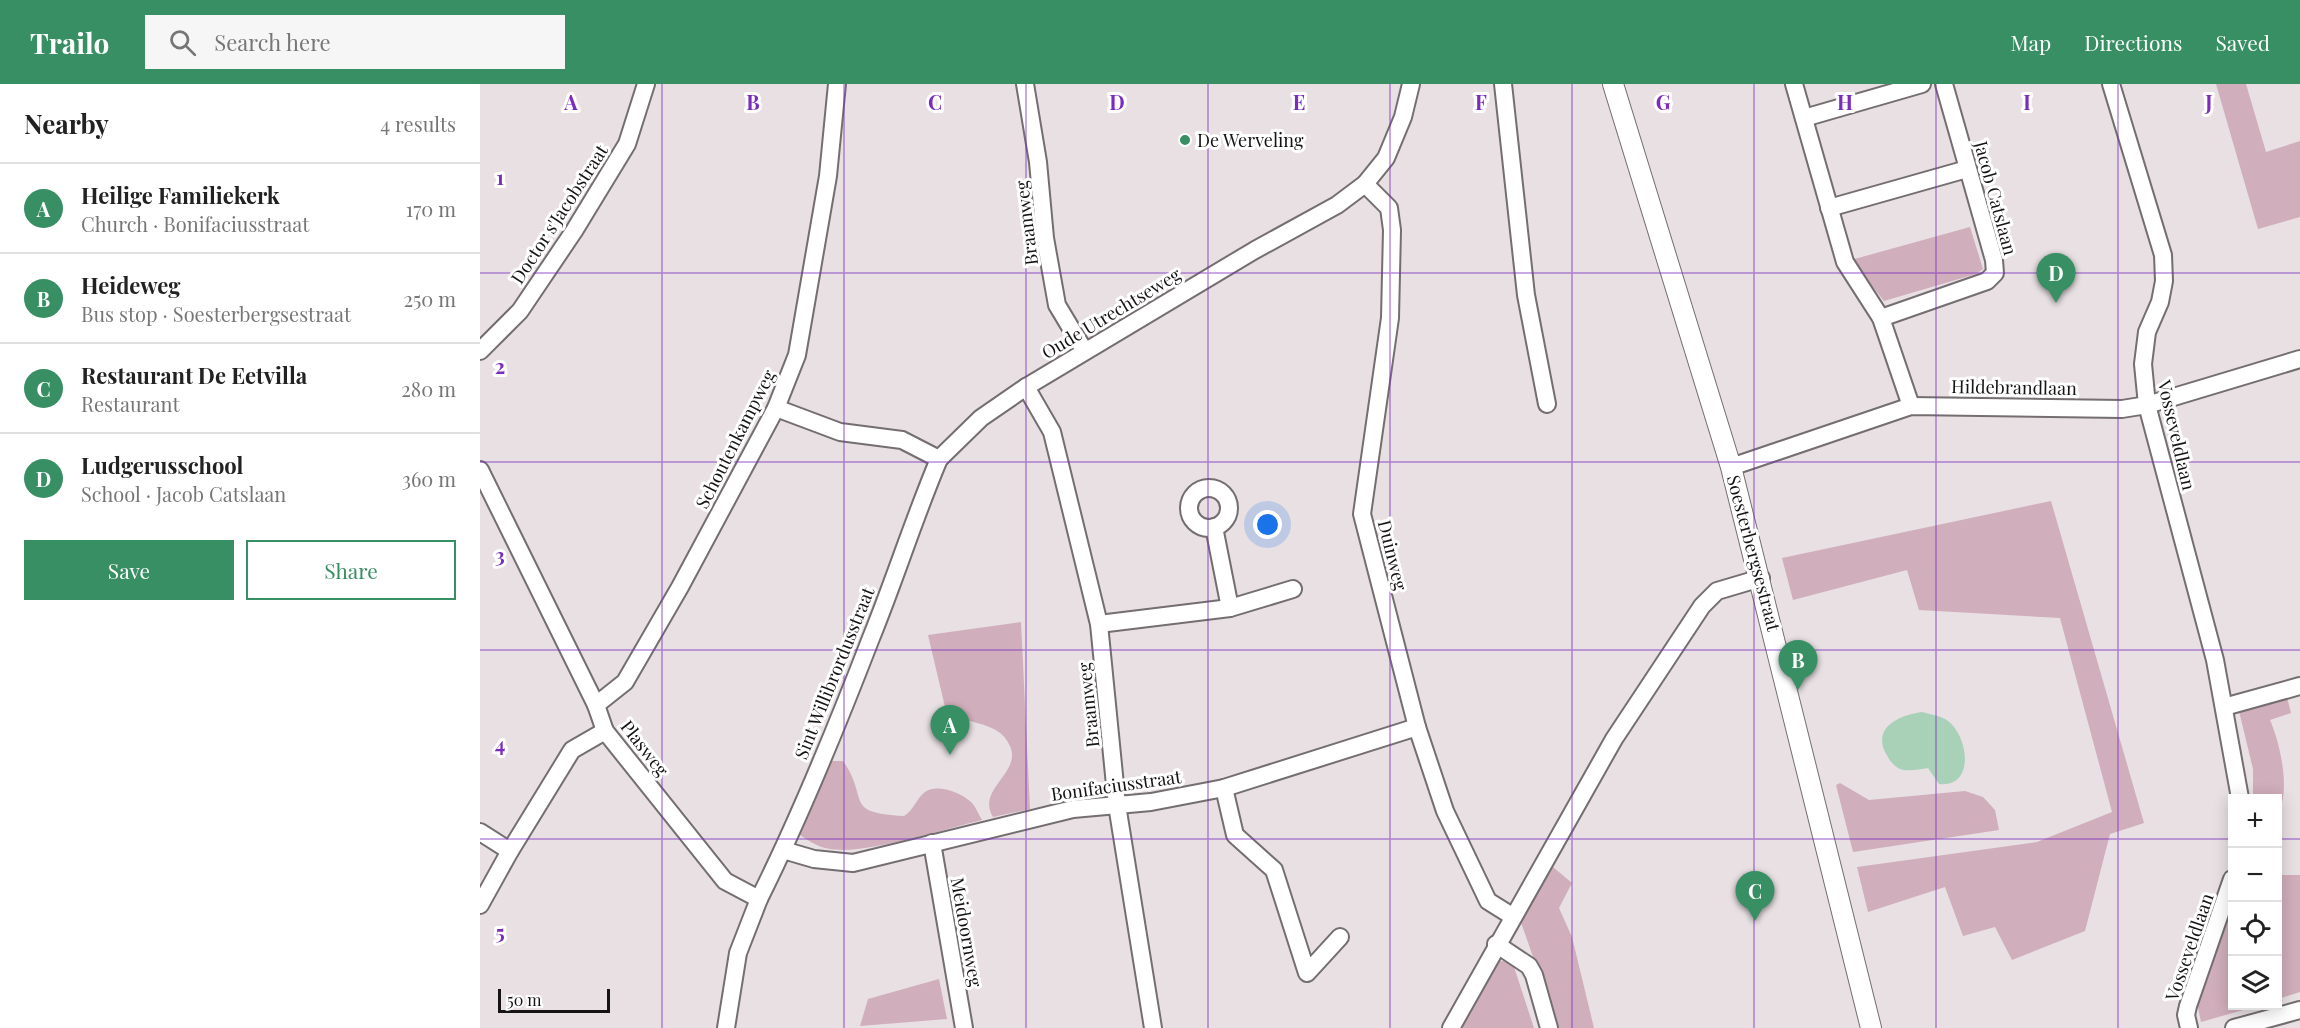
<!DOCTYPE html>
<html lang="en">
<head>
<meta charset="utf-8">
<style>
  :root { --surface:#fff; --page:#f6f6f6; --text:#222; --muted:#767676; --line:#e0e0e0; --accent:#378f63 }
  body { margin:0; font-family:"Playfair Display",serif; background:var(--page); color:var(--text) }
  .controls { position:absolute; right:18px; bottom:18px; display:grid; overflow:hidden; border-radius:0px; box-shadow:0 3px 15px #0003 }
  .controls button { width:54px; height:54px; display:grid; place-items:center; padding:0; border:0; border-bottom:2px solid var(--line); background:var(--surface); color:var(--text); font:30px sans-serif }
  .scale { position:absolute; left:18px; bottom:15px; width:112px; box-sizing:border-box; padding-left:6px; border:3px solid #151314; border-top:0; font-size:16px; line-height:21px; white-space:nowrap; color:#151314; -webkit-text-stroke:4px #fff; paint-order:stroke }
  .you { position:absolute; left:788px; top:441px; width:21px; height:21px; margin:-15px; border:4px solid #fff; border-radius:50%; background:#1a73e8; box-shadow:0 0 0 9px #1a73e833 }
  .badge { display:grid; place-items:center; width:39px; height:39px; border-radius:50%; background:var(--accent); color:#fff; font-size:20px; font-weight:700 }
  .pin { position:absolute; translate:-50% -50px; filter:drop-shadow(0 2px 3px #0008) }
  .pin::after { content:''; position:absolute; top:32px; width:21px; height:18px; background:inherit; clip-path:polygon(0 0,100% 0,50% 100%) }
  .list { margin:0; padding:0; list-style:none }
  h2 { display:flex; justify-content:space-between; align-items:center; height:78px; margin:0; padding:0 24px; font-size:26px }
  h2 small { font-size:20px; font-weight:400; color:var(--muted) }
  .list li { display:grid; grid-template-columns:39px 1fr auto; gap:18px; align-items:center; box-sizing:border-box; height:90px; padding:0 24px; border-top:2px solid var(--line) }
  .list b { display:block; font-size:22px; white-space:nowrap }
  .list p { margin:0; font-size:20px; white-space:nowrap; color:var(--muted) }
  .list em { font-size:20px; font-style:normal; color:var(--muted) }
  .actions { display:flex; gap:12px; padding:18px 24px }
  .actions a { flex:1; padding:14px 0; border:2px solid var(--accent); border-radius:0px; text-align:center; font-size:21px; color:var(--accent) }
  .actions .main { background:var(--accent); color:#fff }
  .icon { flex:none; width:33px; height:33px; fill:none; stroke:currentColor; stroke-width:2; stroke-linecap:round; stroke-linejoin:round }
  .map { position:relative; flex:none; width:1820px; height:944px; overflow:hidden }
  header { display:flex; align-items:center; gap:36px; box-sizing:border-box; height:84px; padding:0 30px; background:var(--accent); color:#fff }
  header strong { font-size:28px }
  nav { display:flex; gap:33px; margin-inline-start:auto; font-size:21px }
  .search { width:420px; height:54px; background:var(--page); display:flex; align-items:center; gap:15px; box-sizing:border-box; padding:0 21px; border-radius:0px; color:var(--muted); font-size:22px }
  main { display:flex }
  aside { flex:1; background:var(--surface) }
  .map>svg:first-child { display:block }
  .green { fill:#d0aebb }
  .water { fill:#a8d1b8 }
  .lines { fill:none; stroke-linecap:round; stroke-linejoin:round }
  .minor-casing { stroke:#746e70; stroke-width:20 }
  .major-casing { stroke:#746e70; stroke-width:22 }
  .minor { stroke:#fff; stroke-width:16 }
  .major { stroke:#fff; stroke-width:20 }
  .grid { fill:none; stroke:#7b2cbf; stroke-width:1.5; stroke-opacity:0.55 }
  .poi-dot { fill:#378f63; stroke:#fff; stroke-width:2 }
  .labels { text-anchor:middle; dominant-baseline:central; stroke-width:6; stroke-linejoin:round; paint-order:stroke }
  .poi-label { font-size:18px; fill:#151314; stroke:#fff; text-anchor:start }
  .street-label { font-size:18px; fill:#151314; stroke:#fff }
  .grid-label { font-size:20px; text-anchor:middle; font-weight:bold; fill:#7b2cbf; stroke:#fff; stroke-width:6; stroke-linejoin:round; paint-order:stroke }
</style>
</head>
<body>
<header>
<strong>Trailo</strong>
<div class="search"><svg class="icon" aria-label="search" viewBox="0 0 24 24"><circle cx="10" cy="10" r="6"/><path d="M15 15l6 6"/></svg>Search here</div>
<nav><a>Map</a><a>Directions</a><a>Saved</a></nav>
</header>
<main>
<aside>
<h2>Nearby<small>4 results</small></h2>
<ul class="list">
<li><span class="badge">A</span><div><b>Heilige Familiekerk</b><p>Church · Bonifaciusstraat</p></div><em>170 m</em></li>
<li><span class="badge">B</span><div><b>Heideweg</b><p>Bus stop · Soesterbergsestraat</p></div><em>250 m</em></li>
<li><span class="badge">C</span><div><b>Restaurant De Eetvilla</b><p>Restaurant</p></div><em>280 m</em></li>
<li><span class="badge">D</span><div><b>Ludgerusschool</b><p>School · Jacob Catslaan</p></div><em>360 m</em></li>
</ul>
<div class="actions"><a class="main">Save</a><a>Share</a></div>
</aside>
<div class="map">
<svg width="1820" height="944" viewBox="0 0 1820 944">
  <rect width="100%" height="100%" fill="#e8e0e3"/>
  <!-- green -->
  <g class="green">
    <polygon points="1736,0 1766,0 1786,68 1820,57 1820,133 1778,145"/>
    <polygon points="1490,143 1503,185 1496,190 1404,217 1371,176"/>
    <polygon points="1571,417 1664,739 1630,750 1605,847 1532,876 1515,843 1483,852 1465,803 1388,828 1377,783 1557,758 1632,728 1580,534 1439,526 1427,486 1313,516 1302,474"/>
    <path d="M541 538 550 725 513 733C496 705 542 689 530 662 518 633 478 643 465 623L448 551Z"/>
    <path d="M1807 613 1811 629 1790 636C1800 659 1811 706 1798 730V714H1773V685L1759 627Z"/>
    <path d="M346 677H363C390 715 362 729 424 732 434 726 436 715 445 708 457 699 483 709 493 720 496 724 499 731 502 736 465 745 385 771 350 765 337 763 327 756 316 748Z"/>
    <polygon points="1360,699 1389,716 1485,707 1503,713 1515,726 1519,746 1373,768 1356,701"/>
    <polygon points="1067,778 1092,799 1079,824 1092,853 1114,944 1078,944 1038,830"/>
    <polygon points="1798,791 1820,791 1820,908 1798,915"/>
    <polygon points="1752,822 1752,922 1777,922 1721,938 1717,919"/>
    <polygon points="1011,877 1024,877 1034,883 1054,944 976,944"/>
    <polygon points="459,895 467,935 380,942 388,915"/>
  </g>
  <!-- water -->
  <path class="water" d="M1442 628C1449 630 1462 632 1468 637 1489 653 1495 704 1459 700L1448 684C1440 685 1427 688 1420 685 1412 681 1409 675 1405 668 1393 642 1421 631 1442 628Z"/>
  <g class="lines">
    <!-- minor casing -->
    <g class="minor-casing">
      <g id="minor">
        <polyline points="545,0 558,78 565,154 577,221 604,266"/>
        <polyline points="1023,0 1046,211 1067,320"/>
        <polyline points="1314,0 1365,178 1401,234 1431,322"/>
        <polyline points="1631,0 1683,171 1684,197 1680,218 1667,248 1663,280 1667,321 1735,576 1760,714"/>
        <polyline points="1324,34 1442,0"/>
        <polyline points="885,100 909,124 912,146 910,234 882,430 937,643 965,727 1008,817 1032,832"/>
        <polyline points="1349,124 1487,85"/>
        <polyline points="1401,234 1507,197 1515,189 1514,176 1464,0"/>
        <polyline points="0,267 40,227 94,147 147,60 166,0"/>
        <polyline points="546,303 572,348 619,540 637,721 673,944"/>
        <polyline points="296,324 360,348 422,356 459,375 501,334 546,303 775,166 857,121 885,100 906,74 923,33 931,0"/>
        <polyline points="1251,383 1431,322 1642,325 1667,321 1820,275"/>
        <polyline points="0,386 116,621 125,647 245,797 279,815 258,869 246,944"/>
        <circle cx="729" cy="424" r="20"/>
        <polyline points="734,443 750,524"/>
        <polyline points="619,540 750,524 813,505"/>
        <polyline points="116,621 145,598 200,503 296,324 317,271 348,92 357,0"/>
        <polyline points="1744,623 1820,602"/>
        <polyline points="744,704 755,751 794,786 827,889 860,853"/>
        <polyline points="0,748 30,767"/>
        <polyline points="452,759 484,944"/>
        <polyline points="303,766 334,775 373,779 593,725 671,718 744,704 937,643"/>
        <path d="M279 815C321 731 357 642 391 554 415 495 434 434 459 375"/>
        <polyline points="0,821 30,767 92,666 125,647"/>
        <polyline points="1016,860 1049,882 1054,891 1069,944"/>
        <polyline points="971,944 1134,655 1222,522 1237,507 1281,494"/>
        <polyline points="1709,944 1706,931 1708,922 1752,795"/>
        <polyline points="1754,944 1820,926"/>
      </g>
    </g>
    <!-- major casing -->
    <g class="major-casing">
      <polyline id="major" points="1133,0 1251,383 1391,944"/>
    </g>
    <!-- minor -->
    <use href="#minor" class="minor"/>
    <!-- major -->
    <use href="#major" class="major"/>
  </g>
  <!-- grid -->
  <path class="grid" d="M182 0V944M364 0V944M546 0V944M728 0V944M910 0V944M1092 0V944M1274 0V944M1456 0V944M1638 0V944M0 189H1820M0 378H1820M0 566H1820M0 755H1752M1798 755H1820"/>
  <!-- markers -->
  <circle class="poi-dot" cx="705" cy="56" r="6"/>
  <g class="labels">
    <!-- poi labels -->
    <g class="poi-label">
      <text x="717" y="56">De Werveling</text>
    </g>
    <!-- street labels -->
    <g class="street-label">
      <text transform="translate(1516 114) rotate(75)">Jacob Catslaan</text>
      <text transform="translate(79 130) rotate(-57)">Doctor s'Jacobstraat</text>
      <text transform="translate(546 139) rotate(-97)">Braamweg</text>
      <text transform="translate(631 229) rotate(-31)">Oude Utrechtseweg</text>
      <text transform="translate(1534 303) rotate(1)">Hildebrandlaan</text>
      <text transform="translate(1697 351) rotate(77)">Vosseveldlaan</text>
      <text transform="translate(255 355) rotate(-63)">Schoutenkampweg</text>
      <text transform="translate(1274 469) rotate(75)">Soesterbergsestraat</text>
      <text transform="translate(913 471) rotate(76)">Duinweg</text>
      <text transform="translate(354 589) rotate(-68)">Sint Willibrordusstraat</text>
      <text transform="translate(608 621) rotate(-96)">Braamweg</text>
      <text transform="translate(165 664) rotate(52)">Plasweg</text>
      <text transform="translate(636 701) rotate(-8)">Bonifaciusstraat</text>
      <text transform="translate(487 848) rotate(80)">Meidoornweg</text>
      <text transform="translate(1709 863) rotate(-71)">Vosseveldlaan</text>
    </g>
  </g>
  <g class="grid-label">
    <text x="91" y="26">A</text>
    <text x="273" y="26">B</text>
    <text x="455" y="26">C</text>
    <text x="637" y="26">D</text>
    <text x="819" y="26">E</text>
    <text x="1001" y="26">F</text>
    <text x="1183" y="26">G</text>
    <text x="1365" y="26">H</text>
    <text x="1547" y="26">I</text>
    <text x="1729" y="26">J</text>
    <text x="20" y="101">1</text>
    <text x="20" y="290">2</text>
    <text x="20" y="479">3</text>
    <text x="20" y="668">4</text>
    <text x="20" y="856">5</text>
  </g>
</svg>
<div class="controls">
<button>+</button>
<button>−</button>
<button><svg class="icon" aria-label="locate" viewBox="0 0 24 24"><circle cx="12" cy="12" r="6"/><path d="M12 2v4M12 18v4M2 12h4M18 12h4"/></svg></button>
<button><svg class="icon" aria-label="layers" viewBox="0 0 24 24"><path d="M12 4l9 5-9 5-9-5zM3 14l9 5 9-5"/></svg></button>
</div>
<div class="scale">50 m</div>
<div class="you"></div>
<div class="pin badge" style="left:470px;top:671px">A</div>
<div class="pin badge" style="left:1318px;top:606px">B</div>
<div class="pin badge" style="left:1275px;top:837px">C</div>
<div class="pin badge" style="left:1576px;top:219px">D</div>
</div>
</main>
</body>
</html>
